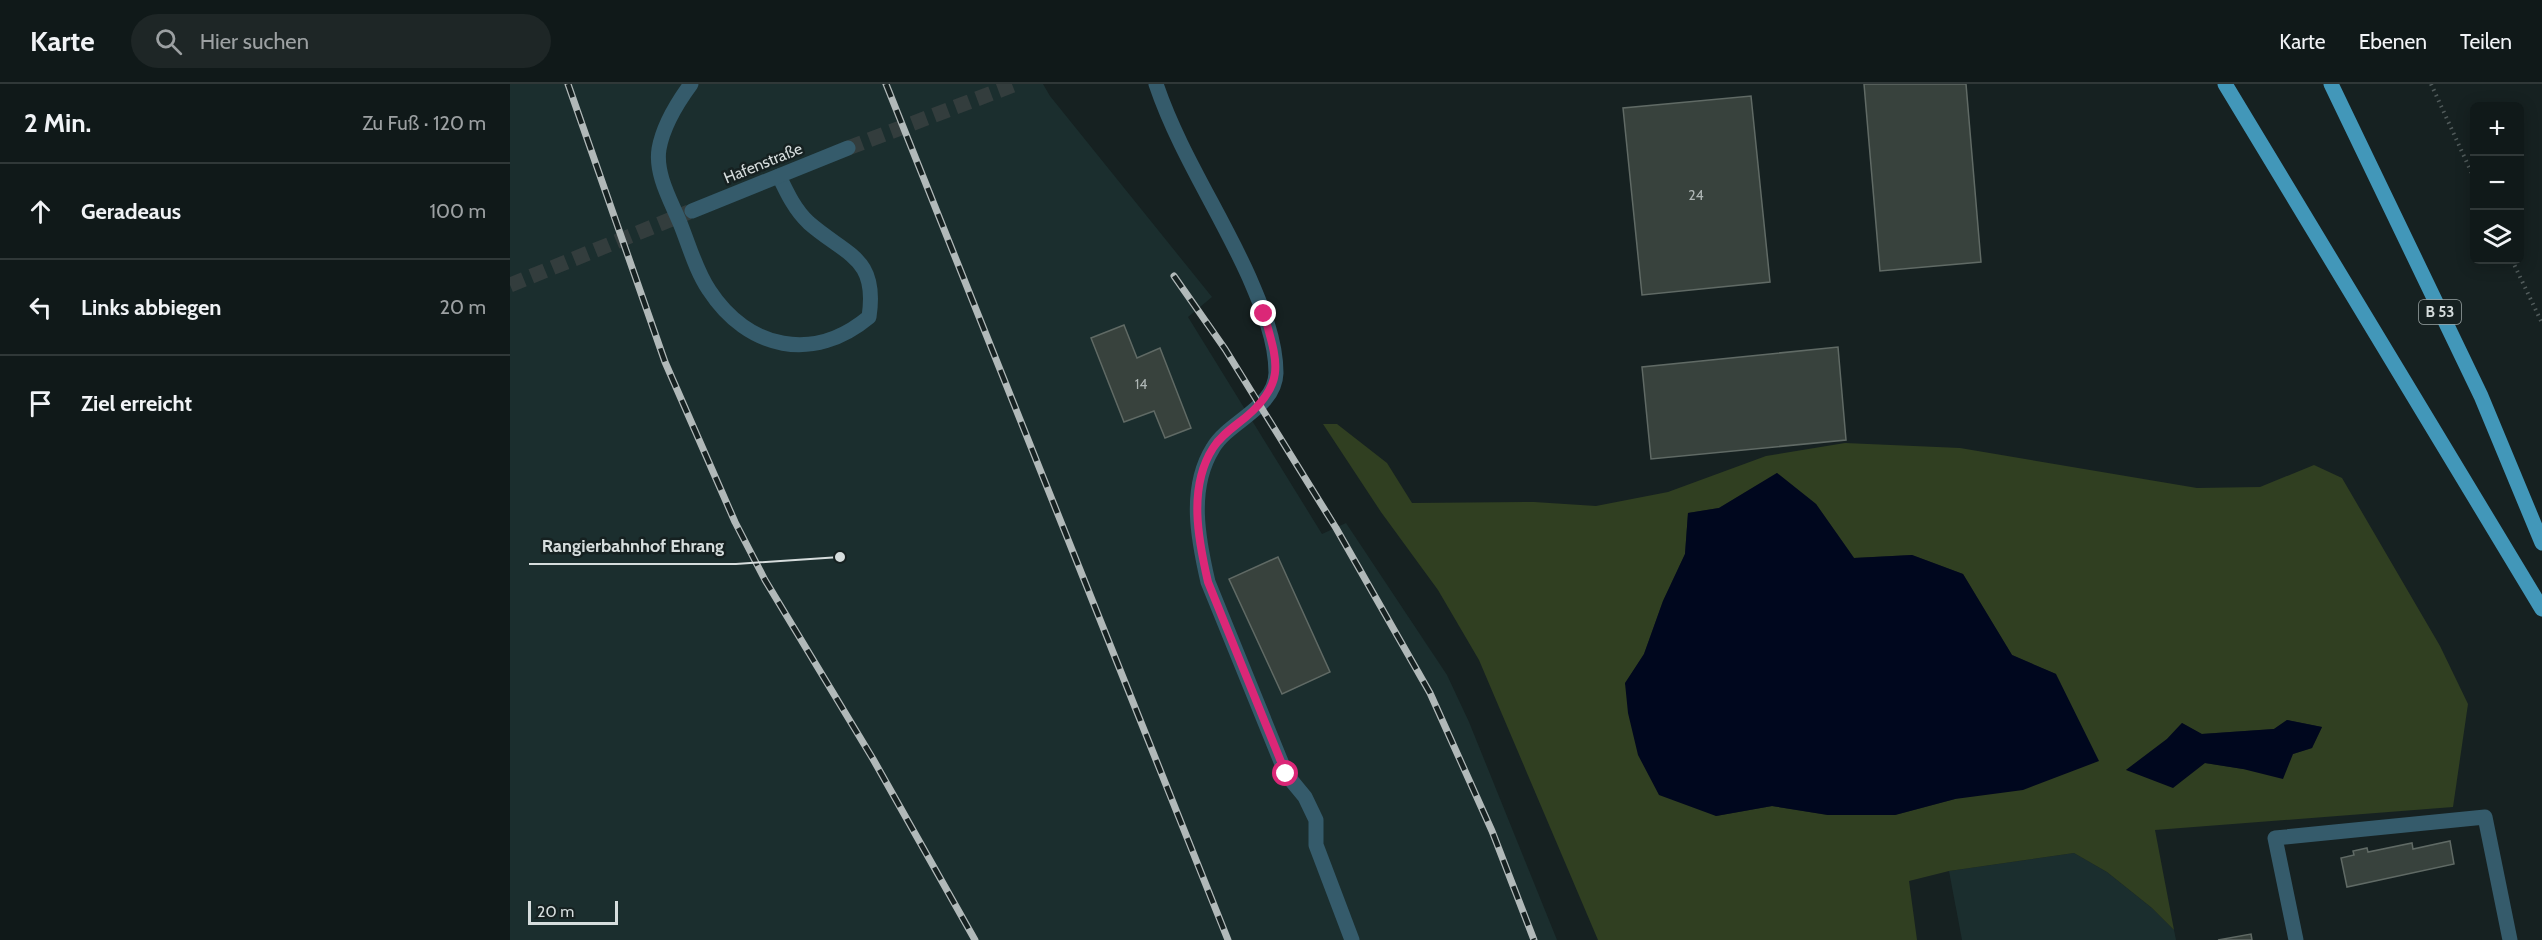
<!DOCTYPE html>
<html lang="de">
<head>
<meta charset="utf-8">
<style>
  :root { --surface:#101919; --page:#1e2626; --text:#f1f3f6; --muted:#9ca0a2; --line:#303838 }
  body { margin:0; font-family:Cabin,sans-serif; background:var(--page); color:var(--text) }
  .controls { position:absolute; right:18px; top:18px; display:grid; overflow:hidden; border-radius:9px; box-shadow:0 3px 15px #0003 }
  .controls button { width:54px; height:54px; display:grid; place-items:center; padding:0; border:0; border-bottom:2px solid var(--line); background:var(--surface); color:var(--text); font:30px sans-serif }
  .scale { position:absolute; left:18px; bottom:15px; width:90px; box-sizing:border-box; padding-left:6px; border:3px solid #d6dddd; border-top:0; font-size:16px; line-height:21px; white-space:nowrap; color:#d6dddd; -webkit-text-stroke:4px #162121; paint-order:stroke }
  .stop { position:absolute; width:18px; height:18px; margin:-14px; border:4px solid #db2777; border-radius:50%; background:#fff }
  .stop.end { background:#db2777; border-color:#fff; box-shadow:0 2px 6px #0008 }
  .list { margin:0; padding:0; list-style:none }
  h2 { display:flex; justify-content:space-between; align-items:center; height:78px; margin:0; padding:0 24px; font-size:26px }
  h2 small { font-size:20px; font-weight:400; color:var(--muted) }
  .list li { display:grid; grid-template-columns:39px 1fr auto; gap:18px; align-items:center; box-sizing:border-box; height:96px; padding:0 24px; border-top:2px solid var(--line) }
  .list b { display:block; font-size:22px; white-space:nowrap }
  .list em { font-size:20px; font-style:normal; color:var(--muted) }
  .icon { flex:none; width:33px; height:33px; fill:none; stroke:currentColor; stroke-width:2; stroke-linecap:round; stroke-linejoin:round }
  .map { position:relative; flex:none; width:2032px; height:856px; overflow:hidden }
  header { display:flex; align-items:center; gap:36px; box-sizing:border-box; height:84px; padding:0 30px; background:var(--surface); border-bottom:2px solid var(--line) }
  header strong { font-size:28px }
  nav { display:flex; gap:33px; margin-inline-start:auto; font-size:21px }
  .search { width:420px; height:54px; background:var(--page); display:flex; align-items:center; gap:15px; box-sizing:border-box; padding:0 21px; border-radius:33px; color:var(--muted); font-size:22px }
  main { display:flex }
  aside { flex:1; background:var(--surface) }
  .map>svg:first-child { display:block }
  .built { fill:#1b2e2e }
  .green { fill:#303f21; fill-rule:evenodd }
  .water { fill:#00071e }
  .building { fill:#38423d; stroke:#606a65; stroke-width:1.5 }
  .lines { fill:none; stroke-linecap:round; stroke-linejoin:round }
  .minor-tunnel { stroke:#333d3d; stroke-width:15; stroke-dasharray:15 8; stroke-linecap:butt }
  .path { stroke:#515b5b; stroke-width:4; stroke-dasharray:1.5 4.5; stroke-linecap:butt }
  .minor { stroke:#355b6b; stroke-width:15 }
  .major { stroke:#4297b9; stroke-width:15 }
  .rail-casing { stroke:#b1b9b9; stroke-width:7 }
  .rail { stroke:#162121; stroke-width:4.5; stroke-dasharray:14; stroke-linecap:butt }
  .route { stroke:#db2777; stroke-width:8 }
  .labels { text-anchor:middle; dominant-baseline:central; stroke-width:5; stroke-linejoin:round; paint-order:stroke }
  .number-label { font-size:14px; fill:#aeb6b5 }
  .shield { fill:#162121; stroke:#9ca5a5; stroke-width:1.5 }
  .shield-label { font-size:15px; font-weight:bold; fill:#d6dddd }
  .street-label { font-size:16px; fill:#d6dddd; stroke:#162121 }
  .leader { fill:none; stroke:#d6dddd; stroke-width:2 }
  .callout-dot { fill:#d6dddd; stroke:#162121; stroke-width:2 }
  .callout-label { font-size:18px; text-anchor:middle; font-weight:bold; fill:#d6dddd; stroke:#162121; stroke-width:5; stroke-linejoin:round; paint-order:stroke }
</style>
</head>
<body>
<header>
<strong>Karte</strong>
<div class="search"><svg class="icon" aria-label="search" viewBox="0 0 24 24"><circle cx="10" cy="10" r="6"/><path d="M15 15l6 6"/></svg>Hier suchen</div>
<nav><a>Karte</a><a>Ebenen</a><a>Teilen</a></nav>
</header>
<main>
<aside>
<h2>2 Min.<small>Zu Fuß · 120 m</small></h2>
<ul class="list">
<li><svg class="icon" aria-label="ahead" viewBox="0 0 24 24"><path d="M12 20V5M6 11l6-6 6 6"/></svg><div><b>Geradeaus</b></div><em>100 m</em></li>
<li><svg class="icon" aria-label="left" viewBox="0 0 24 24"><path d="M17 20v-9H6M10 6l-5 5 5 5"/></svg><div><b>Links abbiegen</b></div><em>20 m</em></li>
<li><svg class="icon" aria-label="arrive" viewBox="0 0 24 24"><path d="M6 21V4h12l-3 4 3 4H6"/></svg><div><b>Ziel erreicht</b></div></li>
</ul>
</aside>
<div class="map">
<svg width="2032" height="856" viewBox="0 0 2032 856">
  <rect width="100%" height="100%" fill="#162121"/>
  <!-- built -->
  <g class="built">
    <polygon points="0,0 533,0 540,12 702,213 678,233 812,450 836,439 937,591 959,638 1047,856 0,856"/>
    <polygon points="1564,769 1597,788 1642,824 1664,846 1666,856 1452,856 1439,787"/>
  </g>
  <!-- green -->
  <path class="green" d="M813 340H827L877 379 902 419 1024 418 1086 422 1158 408 1256 372 1335 359 1450 364 1687 404 1750 403 1804 381 1832 394 1930 562 1958 620 1943 723 1645 746 1664 846 1642 824 1597 788 1564 769 1439 787 1399 797 1407 856H1088L969 576 928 506 871 428ZM1267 389 1306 420 1344 474 1402 471 1453 490 1502 571 1546 590 1445 715 1385 731H1318L1262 722 1206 732 1115 600 1134 570 1153 517 1175 470 1178 429 1209 424ZM1777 636 1812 643 1802 664 1733 685 1695 679 1616 686 1657 655 1672 639 1691 650 1764 645Z"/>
  <!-- water -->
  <g class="water">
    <polygon points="1267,389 1306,420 1344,474 1402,471 1453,490 1502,571 1546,590 1589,677 1513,706 1445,715 1385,731 1318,731 1262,722 1206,732 1149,711 1128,671 1118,629 1115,599 1134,570 1153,517 1175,470 1178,429 1209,424"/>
    <polygon points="1777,636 1812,643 1802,664 1783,670 1773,695 1733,685 1695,679 1663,704 1616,686 1657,655 1672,639 1692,650 1764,645"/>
  </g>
  <!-- building -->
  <g class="building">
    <polygon points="1354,0 1456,0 1471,178 1370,187"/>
    <polygon points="1241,12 1260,198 1132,211 1113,24"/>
    <polygon points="614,241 627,274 650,264 681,344 655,354 644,327 614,338 581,254"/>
    <polygon points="1328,263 1336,356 1141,375 1132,283"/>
    <polygon points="768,473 820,588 772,610 719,495"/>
    <polygon points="1940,757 1944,780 1837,803 1831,774 1844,771 1843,767 1857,764 1858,768 1902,759 1903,765"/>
    <polygon points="1741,850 1742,856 1708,856"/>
  </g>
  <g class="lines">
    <!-- minor-tunnel -->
    <g class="minor-tunnel">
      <polyline points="338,64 506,0"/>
      <polyline points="0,201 179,128"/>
    </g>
    <!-- path -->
    <g class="path">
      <polyline points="1921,0 1964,94"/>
      <polyline points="2002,176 2032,239"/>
    </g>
    <!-- minor -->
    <g class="minor">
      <path d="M181 0C167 19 153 42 149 65 145 90 161 117 170 139 179 161 186 187 199 206 238 266 304 279 359 233 368 173 337 172 299 139 285 126 277 109 269 92"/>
      <path d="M646 0C669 68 710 128 739 193 752 223 766 256 766 289 765 324 719 337 703 364 678 404 688 455 698 498L776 690 795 713 806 736V761L842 856"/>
      <polyline points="182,127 338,64"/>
      <polyline points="1786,856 1765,754 1975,733 2000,856"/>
    </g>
    <!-- major -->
    <g class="major">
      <polyline points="1715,0 2032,525"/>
      <polyline points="1821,0 1971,312 2032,459"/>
    </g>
    <!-- rail casing -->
    <g class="rail-casing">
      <g id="rail">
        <polyline points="58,0 155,278 225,438 255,496 363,675 465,856"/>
        <polyline points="376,0 718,856"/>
        <polyline points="664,192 715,265 826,444 920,609 982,747 1024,856"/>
      </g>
    </g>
    <!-- rail -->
    <use href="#rail" class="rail"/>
  </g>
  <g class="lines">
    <!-- route -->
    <path class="route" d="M754 230C767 277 777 298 736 333 725 342 711 351 703 364 678 403 688 455 698 498L776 690"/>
  </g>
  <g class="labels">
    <!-- number labels -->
    <g class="number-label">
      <text x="1186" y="111">24</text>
      <text x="631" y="300">14</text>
    </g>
    <!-- shield labels -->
    <rect class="shield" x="1909" y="216" width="42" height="24" rx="4.5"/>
    <g class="shield-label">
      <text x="1930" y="228">B 53</text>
    </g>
    <!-- street labels -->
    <g class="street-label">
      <text transform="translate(253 79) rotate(-22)">Hafenstraße</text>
    </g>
  </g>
  <!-- callouts -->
  <path class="leader" d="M330 473L226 480H19"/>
  <circle class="callout-dot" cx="330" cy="473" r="6"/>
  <g class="callout-label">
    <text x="123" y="468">Rangierbahnhof Ehrang</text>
  </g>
</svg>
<div class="controls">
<button>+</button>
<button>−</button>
<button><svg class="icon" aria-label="layers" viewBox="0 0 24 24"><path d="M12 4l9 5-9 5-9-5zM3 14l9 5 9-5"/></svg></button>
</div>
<div class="scale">20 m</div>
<div class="stop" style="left:776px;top:690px"></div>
<div class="stop end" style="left:754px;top:230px"></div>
</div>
</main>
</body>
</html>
